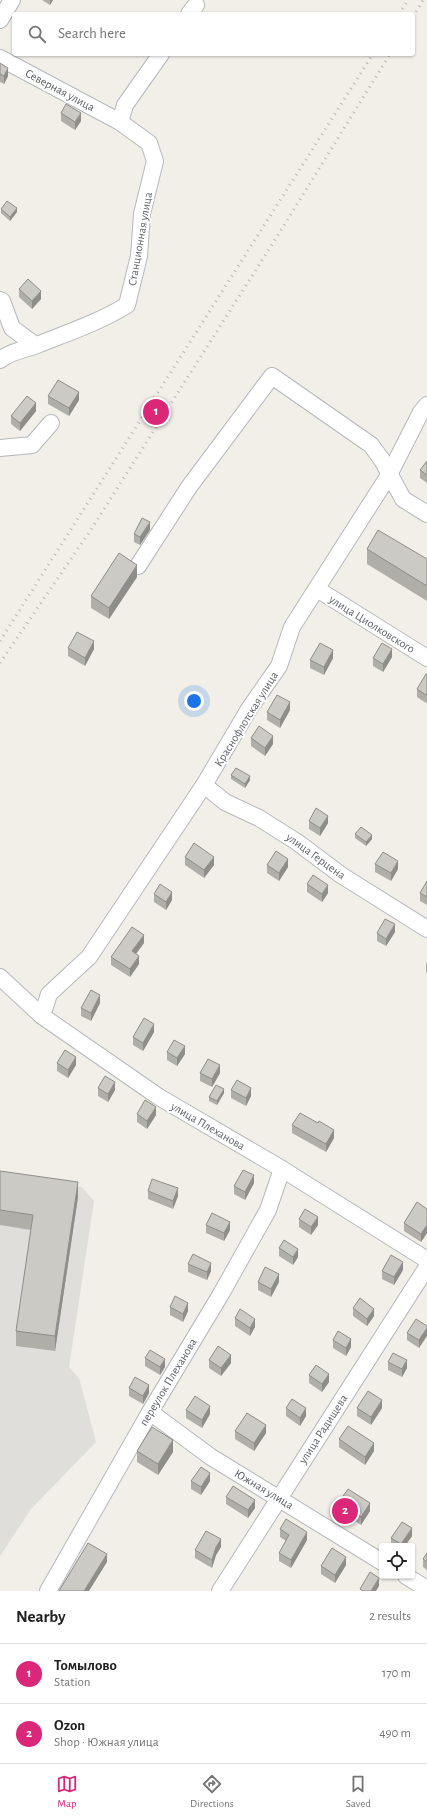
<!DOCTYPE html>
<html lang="en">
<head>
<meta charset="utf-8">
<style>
  :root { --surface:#fff; --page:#f2f2f2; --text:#222; --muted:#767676; --line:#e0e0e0; --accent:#db2777 }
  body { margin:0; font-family:"Alegreya Sans",sans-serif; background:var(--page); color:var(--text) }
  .controls { position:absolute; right:12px; bottom:12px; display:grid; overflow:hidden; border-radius:4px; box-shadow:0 1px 3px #0004 }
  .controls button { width:36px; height:36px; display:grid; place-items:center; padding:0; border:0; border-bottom:1px solid var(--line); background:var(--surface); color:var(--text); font:20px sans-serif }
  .you { position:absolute; left:194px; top:701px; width:14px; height:14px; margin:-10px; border:3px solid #fff; border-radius:50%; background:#1a73e8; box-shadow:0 0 0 6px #1a73e833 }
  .badge { display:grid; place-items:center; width:26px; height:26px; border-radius:50%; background:var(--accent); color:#fff; font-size:13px; font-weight:700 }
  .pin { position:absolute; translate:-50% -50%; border:2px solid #fff; box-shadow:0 1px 4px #0006 }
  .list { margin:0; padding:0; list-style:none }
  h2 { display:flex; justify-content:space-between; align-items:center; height:52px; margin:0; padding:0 16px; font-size:17px }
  h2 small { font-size:13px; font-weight:400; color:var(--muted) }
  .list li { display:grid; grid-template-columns:26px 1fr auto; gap:12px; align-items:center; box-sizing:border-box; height:60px; padding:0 16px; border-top:1px solid var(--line) }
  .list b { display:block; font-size:15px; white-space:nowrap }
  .list p { margin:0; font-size:13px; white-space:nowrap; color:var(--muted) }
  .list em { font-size:13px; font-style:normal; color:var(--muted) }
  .icon { flex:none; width:22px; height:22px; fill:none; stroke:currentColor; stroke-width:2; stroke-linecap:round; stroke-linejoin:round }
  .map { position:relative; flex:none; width:427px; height:1591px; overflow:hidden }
  .search { position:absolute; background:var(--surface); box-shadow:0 1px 3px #0004; left:12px; right:12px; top:12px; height:44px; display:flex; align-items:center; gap:10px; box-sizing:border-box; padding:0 14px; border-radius:4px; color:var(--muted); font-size:15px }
  .sheet { height:172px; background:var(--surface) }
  nav { display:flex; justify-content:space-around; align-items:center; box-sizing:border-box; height:56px; border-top:1px solid var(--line); background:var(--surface); font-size:11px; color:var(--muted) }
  nav a { display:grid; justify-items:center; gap:2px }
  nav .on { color:var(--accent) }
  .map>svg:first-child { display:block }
  .industrial { fill:#e0deda }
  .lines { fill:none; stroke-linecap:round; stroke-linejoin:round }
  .minor-casing { stroke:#b5b8bc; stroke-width:18 }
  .minor { stroke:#fff; stroke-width:16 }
  .rail { stroke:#b6b7b8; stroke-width:3; stroke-dasharray:1 5; stroke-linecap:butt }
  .wall { fill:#afaea9 }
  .shaded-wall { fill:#8f8d8a }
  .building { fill:#cccac5; stroke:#8f8d8a }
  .labels { text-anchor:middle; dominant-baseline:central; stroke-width:4; stroke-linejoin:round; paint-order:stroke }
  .street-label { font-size:12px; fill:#5f6368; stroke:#fff }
</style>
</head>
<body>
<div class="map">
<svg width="427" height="1591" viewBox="0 0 427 1591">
  <rect width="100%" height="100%" fill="#f1efe8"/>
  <!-- industrial -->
  <polygon class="industrial" points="0,1176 82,1187 94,1201 69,1367 79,1378 96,1442 31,1509 0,1556"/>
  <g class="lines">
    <!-- minor casing -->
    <g class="minor-casing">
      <g id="minor">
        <polyline points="189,14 196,5"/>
        <polyline points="0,20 12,0"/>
        <path d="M0 58 120 122 149 143 155 161 142 214 139 256 127 305C100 322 67 333 37 345 24 350 11 351 0 360"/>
        <polyline points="120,122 125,105 161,54"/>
        <polyline points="0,300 2,301 12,328 35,345"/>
        <polyline points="0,448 32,445 51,423"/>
        <polyline points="138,566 189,487 272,376 371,445 382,460 403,499 427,514"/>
        <polyline points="317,589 427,658"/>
        <polyline points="204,785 225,802 259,818 297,842 341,875 427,929"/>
        <polyline points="0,977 42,1016 159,1097 282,1169 427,1260"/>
        <polyline points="42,1016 49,994 89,957 204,785 249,709 279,666 292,627 389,475 421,412 427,405"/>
        <polyline points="150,1412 211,1457 382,1562"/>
        <polyline points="406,1576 427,1589"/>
        <polyline points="48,1591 150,1412 221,1294 268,1210 282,1169"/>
        <polyline points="220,1591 427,1267"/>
      </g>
    </g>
    <!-- minor -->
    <use href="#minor" class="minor"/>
    <!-- rail -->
    <g class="rail">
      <polyline points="399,14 408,0"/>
      <polyline points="413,17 423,0"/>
      <polyline points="0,641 373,54"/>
      <polyline points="0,663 92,528 278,235 390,54"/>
    </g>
  </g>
  <!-- wall -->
  <g class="wall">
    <polygon points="42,0 53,0 50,5"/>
    <polygon points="0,63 8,76 4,84 0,82"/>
    <polygon points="61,113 81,121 75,130 61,121"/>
    <polygon points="1,209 17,212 10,221 1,213"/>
    <polygon points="19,289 41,299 32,309 19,297"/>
    <polygon points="48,396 79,400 69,416 48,404"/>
    <polygon points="36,411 20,431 11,424 11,416"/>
    <polygon points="427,461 427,483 420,478 420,470"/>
    <polygon points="150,530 140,545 134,542 134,534"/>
    <polygon points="367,549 427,559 427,601 367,564"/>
    <polygon points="137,577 109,619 91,608 91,596"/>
    <polygon points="68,648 94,649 85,666 68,656"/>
    <polygon points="392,657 383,672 373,666 373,658"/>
    <polygon points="333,658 324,675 310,668 310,660"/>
    <polygon points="427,674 427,702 426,703 417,697 417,689"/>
    <polygon points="290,710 280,728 267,720 267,712"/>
    <polygon points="251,738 273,744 265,756 251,746"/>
    <polygon points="231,775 250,780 245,788 231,779"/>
    <polygon points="309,821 328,823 320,836 309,829"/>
    <polygon points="355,834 372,839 366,846 355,838"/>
    <polygon points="185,857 214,865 204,878 185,865"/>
    <polygon points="375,864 398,869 391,881 375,872"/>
    <polygon points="267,865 288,867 279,881 267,873"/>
    <polygon points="427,881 427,905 420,901 420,893"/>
    <polygon points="307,884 328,893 322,902 307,892"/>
    <polygon points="154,894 172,900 166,910 154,902"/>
    <polygon points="395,932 386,946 377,941 377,933"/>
    <polygon points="144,943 136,954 139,964 130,977 111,965 111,957"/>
    <polygon points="427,962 427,973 426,972 426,964"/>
    <polygon points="100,1003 91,1021 81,1016 81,1008"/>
    <polygon points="154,1032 143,1051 133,1045 133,1037"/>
    <polygon points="167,1052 185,1054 177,1066 167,1060"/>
    <polygon points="57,1063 76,1065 68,1078 57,1071"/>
    <polygon points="200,1073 220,1073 212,1087 200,1081"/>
    <polygon points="98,1088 115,1090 108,1102 98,1096"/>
    <polygon points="231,1090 251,1096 246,1106 231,1098"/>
    <polygon points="224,1093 217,1105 209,1101 209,1097"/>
    <polygon points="137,1114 156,1115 147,1129 137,1122"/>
    <polygon points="292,1125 334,1138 326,1152 292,1133"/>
    <polygon points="0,1171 78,1197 55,1351 16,1346 16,1331 31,1230 0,1225"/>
    <polygon points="254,1183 245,1200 234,1194 234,1186"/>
    <polygon points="148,1191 178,1196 173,1209 148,1199"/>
    <polygon points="427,1209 427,1233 421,1242 404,1231 404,1223"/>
    <polygon points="299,1219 318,1225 311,1235 299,1227"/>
    <polygon points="206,1225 230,1230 224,1241 206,1233"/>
    <polygon points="279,1248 298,1257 293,1265 279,1256"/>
    <polygon points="188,1264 211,1271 207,1280 188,1272"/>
    <polygon points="403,1270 394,1285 382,1279 382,1271"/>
    <polygon points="258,1282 279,1282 271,1297 258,1290"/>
    <polygon points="170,1307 188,1311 183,1322 170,1315"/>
    <polygon points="353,1308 374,1316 367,1326 353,1316"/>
    <polygon points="235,1318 255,1327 250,1336 235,1326"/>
    <polygon points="427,1326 419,1348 407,1340 407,1333"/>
    <polygon points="333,1340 351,1347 346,1356 333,1348"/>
    <polygon points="145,1358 165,1367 160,1375 145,1366"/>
    <polygon points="209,1360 231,1363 221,1376 209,1368"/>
    <polygon points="388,1362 407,1368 402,1377 388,1370"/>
    <polygon points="309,1375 329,1382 322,1392 309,1383"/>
    <polygon points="129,1388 149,1393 143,1404 129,1396"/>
    <polygon points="286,1408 306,1416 300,1426 286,1416"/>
    <polygon points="357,1408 382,1408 371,1425 357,1416"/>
    <polygon points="186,1410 210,1414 202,1428 186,1418"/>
    <polygon points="235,1431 266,1433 254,1451 235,1439"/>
    <polygon points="339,1439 374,1451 365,1465 339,1447"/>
    <polygon points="137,1451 173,1452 158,1475 137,1462"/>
    <polygon points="191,1481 210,1481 201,1495 191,1489"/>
    <polygon points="226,1497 255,1508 248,1518 226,1504"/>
    <polygon points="339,1502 370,1511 361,1525 339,1510"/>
    <polygon points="280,1529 307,1540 291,1568 279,1561 279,1553 286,1541 280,1537"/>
    <polygon points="412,1536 405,1546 391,1546 391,1538"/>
    <polygon points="221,1547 216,1555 212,1568 195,1558 195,1550"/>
    <polygon points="427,1553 427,1570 423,1567 423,1559"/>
    <polygon points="346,1565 335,1583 321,1574 321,1566"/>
  </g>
  <!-- shaded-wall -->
  <g class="shaded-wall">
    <polygon points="50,0 53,0 50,5"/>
    <polygon points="8,68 8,76 4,84 4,76"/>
    <polygon points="81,113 81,121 75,130 75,122"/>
    <polygon points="17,208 17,212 10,221 10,217"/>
    <polygon points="41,291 41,299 32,309 32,301"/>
    <polygon points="79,392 79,400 69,416 69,408"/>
    <polygon points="36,403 36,411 20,431 20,423"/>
    <polygon points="150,522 150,530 140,545 140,537"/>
    <polygon points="137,565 137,577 109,619 109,608"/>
    <polygon points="94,641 94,649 85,666 85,658"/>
    <polygon points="392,649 392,657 383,672 383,664"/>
    <polygon points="333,650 333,658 324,675 324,667"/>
    <polygon points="290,702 290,710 280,728 280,720"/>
    <polygon points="273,736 273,744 265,756 265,748"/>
    <polygon points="250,776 250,780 245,788 245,784"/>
    <polygon points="328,816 328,823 320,836 320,828"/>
    <polygon points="372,835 372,839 366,846 366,842"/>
    <polygon points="214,857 214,865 204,878 204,870"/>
    <polygon points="288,859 288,867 279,881 279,873"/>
    <polygon points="398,861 398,869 391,881 391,873"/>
    <polygon points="328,885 328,893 322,902 322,894"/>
    <polygon points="172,892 172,900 166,910 166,902"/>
    <polygon points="395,924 395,932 386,946 386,939"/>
    <polygon points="144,935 144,943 132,959 132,951"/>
    <polygon points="139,956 139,964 130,977 130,969"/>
    <polygon points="100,995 100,1003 91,1021 91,1013"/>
    <polygon points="154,1024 154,1032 143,1051 143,1043"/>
    <polygon points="185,1046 185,1054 177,1066 177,1058"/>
    <polygon points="76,1057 76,1065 68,1078 68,1070"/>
    <polygon points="220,1065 220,1073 212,1087 212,1079"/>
    <polygon points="115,1082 115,1090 108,1102 108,1094"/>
    <polygon points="251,1088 251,1096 246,1106 246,1098"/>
    <polygon points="224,1089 224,1093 217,1105 217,1101"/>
    <polygon points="156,1107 156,1115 147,1129 147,1121"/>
    <polygon points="334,1130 334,1138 326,1152 326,1144"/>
    <polygon points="254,1175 254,1183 245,1200 245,1192"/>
    <polygon points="78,1182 78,1197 55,1351 55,1336"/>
    <polygon points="178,1188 178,1196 173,1209 173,1201"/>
    <polygon points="318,1217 318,1225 311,1235 311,1227"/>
    <polygon points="230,1222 230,1230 224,1241 224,1233"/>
    <polygon points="427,1225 427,1233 421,1242 421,1234"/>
    <polygon points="298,1249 298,1257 293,1265 293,1257"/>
    <polygon points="403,1262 403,1270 394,1285 394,1277"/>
    <polygon points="211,1263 211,1271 207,1280 207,1272"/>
    <polygon points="279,1274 279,1282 271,1297 271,1289"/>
    <polygon points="188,1303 188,1311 183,1322 183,1314"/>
    <polygon points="374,1309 374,1316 367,1326 367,1319"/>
    <polygon points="255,1319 255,1327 250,1336 250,1328"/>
    <polygon points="427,1328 427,1336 419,1348 419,1340"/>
    <polygon points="351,1339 351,1347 346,1356 346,1348"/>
    <polygon points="231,1355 231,1363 221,1376 221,1368"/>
    <polygon points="165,1359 165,1367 160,1375 160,1367"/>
    <polygon points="407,1360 407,1368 402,1377 402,1369"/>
    <polygon points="329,1374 329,1382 322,1392 322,1384"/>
    <polygon points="149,1385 149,1393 143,1404 143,1396"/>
    <polygon points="382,1400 382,1408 371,1425 371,1417"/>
    <polygon points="210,1406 210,1414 202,1428 202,1420"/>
    <polygon points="306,1408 306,1416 300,1426 300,1418"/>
    <polygon points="266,1425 266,1433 254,1451 254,1443"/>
    <polygon points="173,1440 173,1452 158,1475 158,1464"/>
    <polygon points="374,1443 374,1451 365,1465 365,1457"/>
    <polygon points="210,1473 210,1481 201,1495 201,1487"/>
    <polygon points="255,1500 255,1508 248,1518 248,1510"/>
    <polygon points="370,1503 370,1511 361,1525 361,1517"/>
    <polygon points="412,1528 412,1536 405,1546 401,1546 401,1544"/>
    <polygon points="307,1532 307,1540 291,1568 291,1560"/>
    <polygon points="221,1539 221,1547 216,1555 212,1568 212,1560 216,1547"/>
    <polygon points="107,1554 107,1562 89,1591 84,1591"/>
    <polygon points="346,1557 346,1565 335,1583 335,1575"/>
    <polygon points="379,1578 379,1586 376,1591 371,1591"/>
  </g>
  <!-- building -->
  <g class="building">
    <polygon points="0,63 8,68 4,76 0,74"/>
    <polygon points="66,104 81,113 75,122 61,113"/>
    <polygon points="7,201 17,208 10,217 1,209"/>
    <polygon points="28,279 41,291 32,301 19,289"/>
    <polygon points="58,380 79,392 69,408 48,396"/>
    <polygon points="27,396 36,403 20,423 11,416"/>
    <polygon points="427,461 427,475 420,470"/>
    <polygon points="142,518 150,522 140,537 134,534"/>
    <polygon points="378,530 427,559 427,586 367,549"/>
    <polygon points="119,553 137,565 109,608 91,596"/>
    <polygon points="77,632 94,641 85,658 68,648"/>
    <polygon points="320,643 333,650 324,667 310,660"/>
    <polygon points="382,643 392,649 383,664 373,658"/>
    <polygon points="426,674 427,674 427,694 426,695 417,689"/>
    <polygon points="277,695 290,702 280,720 267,712"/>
    <polygon points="259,726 273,736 265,748 251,738"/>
    <polygon points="236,768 250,776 245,784 231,775"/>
    <polygon points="316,808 328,816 320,828 309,821"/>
    <polygon points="361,827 372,835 366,842 355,834"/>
    <polygon points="194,843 214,857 204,870 185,857"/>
    <polygon points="276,851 288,859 279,873 267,865"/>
    <polygon points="383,852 398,861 391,873 375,864"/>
    <polygon points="313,875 328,885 322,894 307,884"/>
    <polygon points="427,881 427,897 420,893"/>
    <polygon points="160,884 172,892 166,902 154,894"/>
    <polygon points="385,919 395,924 386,939 377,933"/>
    <polygon points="132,927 144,935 132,951 139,956 130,969 111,957"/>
    <polygon points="91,990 100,995 91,1013 81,1008"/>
    <polygon points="144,1018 154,1024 143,1043 133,1037"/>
    <polygon points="174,1040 185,1046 177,1058 167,1052"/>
    <polygon points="65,1050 76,1057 68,1070 57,1063"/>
    <polygon points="208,1059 220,1065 212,1079 200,1073"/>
    <polygon points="105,1076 115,1082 108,1094 98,1088"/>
    <polygon points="237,1080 251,1088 246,1098 231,1090"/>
    <polygon points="216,1085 224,1089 217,1101 209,1097"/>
    <polygon points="145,1100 156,1107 147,1121 137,1114"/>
    <polygon points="300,1113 318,1123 319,1121 334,1130 326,1144 292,1125"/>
    <polygon points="243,1170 254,1175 245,1192 234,1186"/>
    <polygon points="0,1171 78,1182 55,1336 16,1331 33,1215 0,1210"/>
    <polygon points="152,1179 178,1188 173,1201 148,1191"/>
    <polygon points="417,1202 427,1209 427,1225 421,1234 404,1223"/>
    <polygon points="305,1209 318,1217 311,1227 299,1219"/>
    <polygon points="212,1213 230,1222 224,1233 206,1225"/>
    <polygon points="284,1240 298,1249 293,1257 279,1248"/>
    <polygon points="193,1254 211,1263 207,1272 188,1264"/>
    <polygon points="391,1255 403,1262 394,1277 382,1271"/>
    <polygon points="265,1267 279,1274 271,1289 258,1282"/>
    <polygon points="175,1296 188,1303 183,1314 170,1307"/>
    <polygon points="360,1298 374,1309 367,1319 353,1308"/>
    <polygon points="240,1309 255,1319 250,1328 235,1318"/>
    <polygon points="416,1319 427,1326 427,1328 419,1340 407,1333"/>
    <polygon points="338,1331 351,1339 346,1348 333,1340"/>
    <polygon points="218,1346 231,1355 221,1368 209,1360"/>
    <polygon points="150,1350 165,1359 160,1367 145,1358"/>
    <polygon points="393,1353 407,1360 402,1369 388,1362"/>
    <polygon points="316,1365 329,1374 322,1384 309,1375"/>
    <polygon points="135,1377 149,1385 143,1396 129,1388"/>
    <polygon points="368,1391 382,1400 371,1417 357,1408"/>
    <polygon points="195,1396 210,1406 202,1420 186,1410"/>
    <polygon points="292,1399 306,1408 300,1418 286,1408"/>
    <polygon points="247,1413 266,1425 254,1443 235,1431"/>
    <polygon points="348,1426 374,1443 365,1457 339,1439"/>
    <polygon points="152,1427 173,1440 158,1464 137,1451"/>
    <polygon points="201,1467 210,1473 201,1487 191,1481"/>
    <polygon points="233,1486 255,1500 248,1510 226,1497"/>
    <polygon points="348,1489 370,1503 361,1517 339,1502"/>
    <polygon points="286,1519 307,1532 291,1560 279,1553 289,1535 280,1529"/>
    <polygon points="402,1522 412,1528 401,1544 391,1538"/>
    <polygon points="206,1531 221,1539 216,1547 212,1560 195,1550"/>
    <polygon points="88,1543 107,1554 84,1591 59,1591"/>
    <polygon points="332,1548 346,1557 335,1575 321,1566"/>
    <polygon points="427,1553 427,1562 423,1559"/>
    <polygon points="370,1572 379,1578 371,1591 363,1591 360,1589"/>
  </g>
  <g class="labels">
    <!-- street labels -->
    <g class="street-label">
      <text transform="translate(60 90) rotate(28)">Северная улица</text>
      <text transform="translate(140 239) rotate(-80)">Станционная улица</text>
      <text transform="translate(372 624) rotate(32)">улица Циолковского</text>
      <text transform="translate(246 719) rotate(-58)">Краснофлотская улица</text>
      <text transform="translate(316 856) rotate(36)">улица Герцена</text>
      <text transform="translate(208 1126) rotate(30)">улица Плеханова</text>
      <text transform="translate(168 1382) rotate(-59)">переулок Плеханова</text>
      <text transform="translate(323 1429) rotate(-57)">улица Радищева</text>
      <text transform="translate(264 1489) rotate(31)">Южная улица</text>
    </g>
  </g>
</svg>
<div class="controls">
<button><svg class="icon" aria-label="locate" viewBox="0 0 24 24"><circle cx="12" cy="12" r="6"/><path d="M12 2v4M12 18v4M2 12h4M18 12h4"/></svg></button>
</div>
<div class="you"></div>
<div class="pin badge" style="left:156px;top:412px">1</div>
<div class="pin badge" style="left:345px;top:1511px">2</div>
<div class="search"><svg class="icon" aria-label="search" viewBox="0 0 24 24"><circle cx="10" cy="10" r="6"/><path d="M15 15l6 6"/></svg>Search here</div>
</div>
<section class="sheet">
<h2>Nearby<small>2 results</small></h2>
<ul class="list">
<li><span class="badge">1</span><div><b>Томылово</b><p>Station</p></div><em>170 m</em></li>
<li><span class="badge">2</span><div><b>Ozon</b><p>Shop · Южная улица</p></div><em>490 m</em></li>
</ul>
</section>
<nav>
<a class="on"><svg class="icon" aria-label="map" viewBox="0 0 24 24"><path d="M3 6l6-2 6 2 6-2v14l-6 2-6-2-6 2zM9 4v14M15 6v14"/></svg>Map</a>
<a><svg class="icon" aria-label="directions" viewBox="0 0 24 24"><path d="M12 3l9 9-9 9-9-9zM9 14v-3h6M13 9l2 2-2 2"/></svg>Directions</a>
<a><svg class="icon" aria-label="saved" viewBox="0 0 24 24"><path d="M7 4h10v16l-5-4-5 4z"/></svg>Saved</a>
</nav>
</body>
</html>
